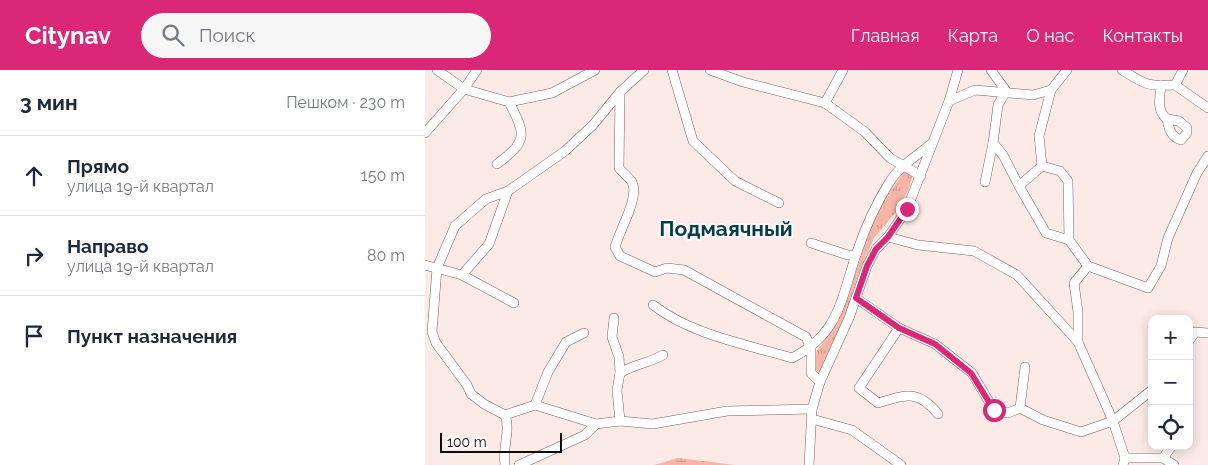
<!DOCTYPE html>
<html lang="ru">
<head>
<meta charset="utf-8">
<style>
  :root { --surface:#fff; --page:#f6f6f7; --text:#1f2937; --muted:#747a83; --line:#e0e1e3; --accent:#db2777 }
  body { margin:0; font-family:Raleway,sans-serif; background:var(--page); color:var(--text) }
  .controls { position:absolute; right:15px; bottom:15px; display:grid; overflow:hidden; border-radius:10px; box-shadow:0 2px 12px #0003 }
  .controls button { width:45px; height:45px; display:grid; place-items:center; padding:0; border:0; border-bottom:1px solid var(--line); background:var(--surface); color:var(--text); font:25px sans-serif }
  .scale { position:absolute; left:15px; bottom:12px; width:122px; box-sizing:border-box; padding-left:5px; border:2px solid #100a09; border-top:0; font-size:14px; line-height:18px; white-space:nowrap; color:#100a09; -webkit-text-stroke:4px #fffbfa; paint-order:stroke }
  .stop { position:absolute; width:15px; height:15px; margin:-11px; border:4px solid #db2777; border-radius:50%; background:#fff }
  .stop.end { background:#db2777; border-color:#fff; box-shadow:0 1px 5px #0008 }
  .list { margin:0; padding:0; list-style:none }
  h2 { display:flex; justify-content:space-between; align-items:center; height:65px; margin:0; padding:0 20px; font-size:21px }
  h2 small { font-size:16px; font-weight:400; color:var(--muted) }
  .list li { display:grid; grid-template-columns:32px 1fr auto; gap:15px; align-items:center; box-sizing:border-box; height:80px; padding:0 20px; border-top:1px solid var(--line) }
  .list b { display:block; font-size:19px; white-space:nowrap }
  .list p { margin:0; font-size:16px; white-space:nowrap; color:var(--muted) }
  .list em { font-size:16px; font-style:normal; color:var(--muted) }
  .icon { flex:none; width:28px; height:28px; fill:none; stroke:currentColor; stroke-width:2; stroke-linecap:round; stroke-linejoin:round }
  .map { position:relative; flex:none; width:783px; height:395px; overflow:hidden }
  header { display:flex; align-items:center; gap:30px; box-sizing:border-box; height:70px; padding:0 25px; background:var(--accent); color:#fff }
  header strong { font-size:24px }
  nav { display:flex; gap:28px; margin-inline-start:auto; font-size:18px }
  .search { width:350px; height:45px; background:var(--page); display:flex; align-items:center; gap:12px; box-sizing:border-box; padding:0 18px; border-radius:28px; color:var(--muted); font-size:19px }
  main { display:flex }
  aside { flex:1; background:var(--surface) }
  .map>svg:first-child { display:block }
  .grass { fill:url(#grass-tufts) }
  .wetland { fill:url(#wetland-marsh) }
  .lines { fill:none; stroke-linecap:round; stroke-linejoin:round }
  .minor-casing { stroke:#746562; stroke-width:10 }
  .minor { stroke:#fff; stroke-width:9 }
  .route { stroke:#db2777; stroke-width:6 }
  .labels { text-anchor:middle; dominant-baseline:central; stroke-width:4; stroke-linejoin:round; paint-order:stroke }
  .district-label { font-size:21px; font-weight:bold; fill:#063d4e; stroke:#fffbfa }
</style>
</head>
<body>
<header>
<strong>Citynav</strong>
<div class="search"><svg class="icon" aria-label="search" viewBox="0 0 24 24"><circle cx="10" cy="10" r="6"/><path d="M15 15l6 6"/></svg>Поиск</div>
<nav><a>Главная</a><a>Карта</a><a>О нас</a><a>Контакты</a></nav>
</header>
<main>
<aside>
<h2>3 мин<small>Пешком · 230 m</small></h2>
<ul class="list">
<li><svg class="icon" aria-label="ahead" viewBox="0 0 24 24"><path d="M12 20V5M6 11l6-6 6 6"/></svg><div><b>Прямо</b><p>улица 19-й квартал</p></div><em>150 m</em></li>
<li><svg class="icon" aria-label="right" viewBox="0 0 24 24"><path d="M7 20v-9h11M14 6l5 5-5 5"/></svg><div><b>Направо</b><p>улица 19-й квартал</p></div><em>80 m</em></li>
<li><svg class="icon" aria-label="arrive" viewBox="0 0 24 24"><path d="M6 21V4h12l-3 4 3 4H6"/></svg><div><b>Пункт назначения</b></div></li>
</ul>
</aside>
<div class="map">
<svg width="783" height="395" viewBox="0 0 783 395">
  <defs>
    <pattern id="grass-tufts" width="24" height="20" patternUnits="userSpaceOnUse" patternTransform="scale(1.25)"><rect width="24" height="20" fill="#f7b5a7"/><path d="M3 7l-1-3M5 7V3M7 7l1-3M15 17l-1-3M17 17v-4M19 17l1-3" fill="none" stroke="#d39a8e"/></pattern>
    <pattern id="wetland-marsh" width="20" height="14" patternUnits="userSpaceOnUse" patternTransform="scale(1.25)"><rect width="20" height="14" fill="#f7b5a7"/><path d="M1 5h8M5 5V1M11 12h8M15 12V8" fill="none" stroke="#d39a8e"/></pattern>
  </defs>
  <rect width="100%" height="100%" fill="#fceae6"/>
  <!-- grass -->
  <path class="grass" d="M479 102H484L487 107 484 119 472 141 449 168 433 205 422 240 394 304 390 298 389 284C424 246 430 194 450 148 458 132 468 117 479 102Z"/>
  <!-- wetland -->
  <polygon class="wetland" points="253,388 310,395 229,395"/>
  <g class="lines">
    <!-- minor casing -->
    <g class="minor-casing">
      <g id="minor">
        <path d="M12 0 39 19 84 32C101 65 103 71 72 94"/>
        <polyline points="219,0 195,22 168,55 140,81 83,121 61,129 30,156 12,198 7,262 11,273 42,315 46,324 59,334 80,345 110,335 171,354 195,351 228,354 302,341 387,339"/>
        <polyline points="247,0 268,71 310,111 354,133"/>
        <polyline points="285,0 318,12 400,33 440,62 465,88 496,106"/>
        <polyline points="566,0 581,21 573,35 568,73 578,85 594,116"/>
        <path d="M697 0C721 15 721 16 750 15L758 0"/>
        <path d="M736 15C735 28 731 40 742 49 744 59 746 67 756 70L762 63V58L754 51 742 49"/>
        <polyline points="750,15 783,38"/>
        <polyline points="626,20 614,66 617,96 635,101 643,111 644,170 663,196"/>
        <path d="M195 22 194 98C198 103 204 107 207 112 215 127 194 161 190 177L195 186 230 202 242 198 259 200 381 267 386 279V303L395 312"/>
        <polyline points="524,31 550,20 608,25 626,20 642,0"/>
        <polyline points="84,32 127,23 170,0"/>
        <polyline points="400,33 418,0"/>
        <polyline points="0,63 39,19 52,0"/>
        <polyline points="617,96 594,116 621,163 644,170"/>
        <polyline points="560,112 568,73"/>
        <polyline points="463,167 493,175 549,181 592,205 653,272 688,351 727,320"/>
        <polyline points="386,173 423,185 431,185"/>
        <polyline points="0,195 37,205 89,233"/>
        <polyline points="37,205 64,174 83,121"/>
        <polyline points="431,228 474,258 510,274 547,303 569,340 583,343 595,338 618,350 656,362 688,351 700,388"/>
        <path d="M228 235C267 265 320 274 367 288 415 264 416 228 432 182 440 158 451 134 464 113 474 96 492 86 506 74"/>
        <polyline points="189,248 187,267 194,287 195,303 192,320 195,351"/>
        <path d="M474 258 434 318 453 333C480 325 493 319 513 344"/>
        <polyline points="764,271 770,262 783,263"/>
        <polyline points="653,272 653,242 649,213 663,196 723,218 736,196 743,168 772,103 783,86"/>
        <path d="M195 303C209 294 224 293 238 285"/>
        <polyline points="110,335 123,302 141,272 159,263"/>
        <polyline points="595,338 600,297"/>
        <path d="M80 345C86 361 77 377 80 395"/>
        <polyline points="387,349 427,360 476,395"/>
        <polyline points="738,388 749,395"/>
        <polyline points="94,395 160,365 171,354"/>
        <polyline points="384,395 387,339 395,312 424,248 442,196 451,179 463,167 482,139 524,31 533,0"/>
        <polyline points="698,395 700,388 738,388 747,376"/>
      </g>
    </g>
    <!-- minor -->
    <use href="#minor" class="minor"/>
  </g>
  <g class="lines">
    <!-- route -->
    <polyline class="route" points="482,139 463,167 451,179 442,196 431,228 474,258 510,274 546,303 569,340"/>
  </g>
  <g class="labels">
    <!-- district labels -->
    <g class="district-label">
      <text x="301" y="158">Подмаячный</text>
    </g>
  </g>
</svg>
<div class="controls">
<button>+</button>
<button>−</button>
<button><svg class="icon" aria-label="locate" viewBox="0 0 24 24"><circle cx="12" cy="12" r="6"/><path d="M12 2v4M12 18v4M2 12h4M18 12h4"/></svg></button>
</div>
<div class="scale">100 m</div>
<div class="stop" style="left:569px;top:340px"></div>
<div class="stop end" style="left:482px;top:139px"></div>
</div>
</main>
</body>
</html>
